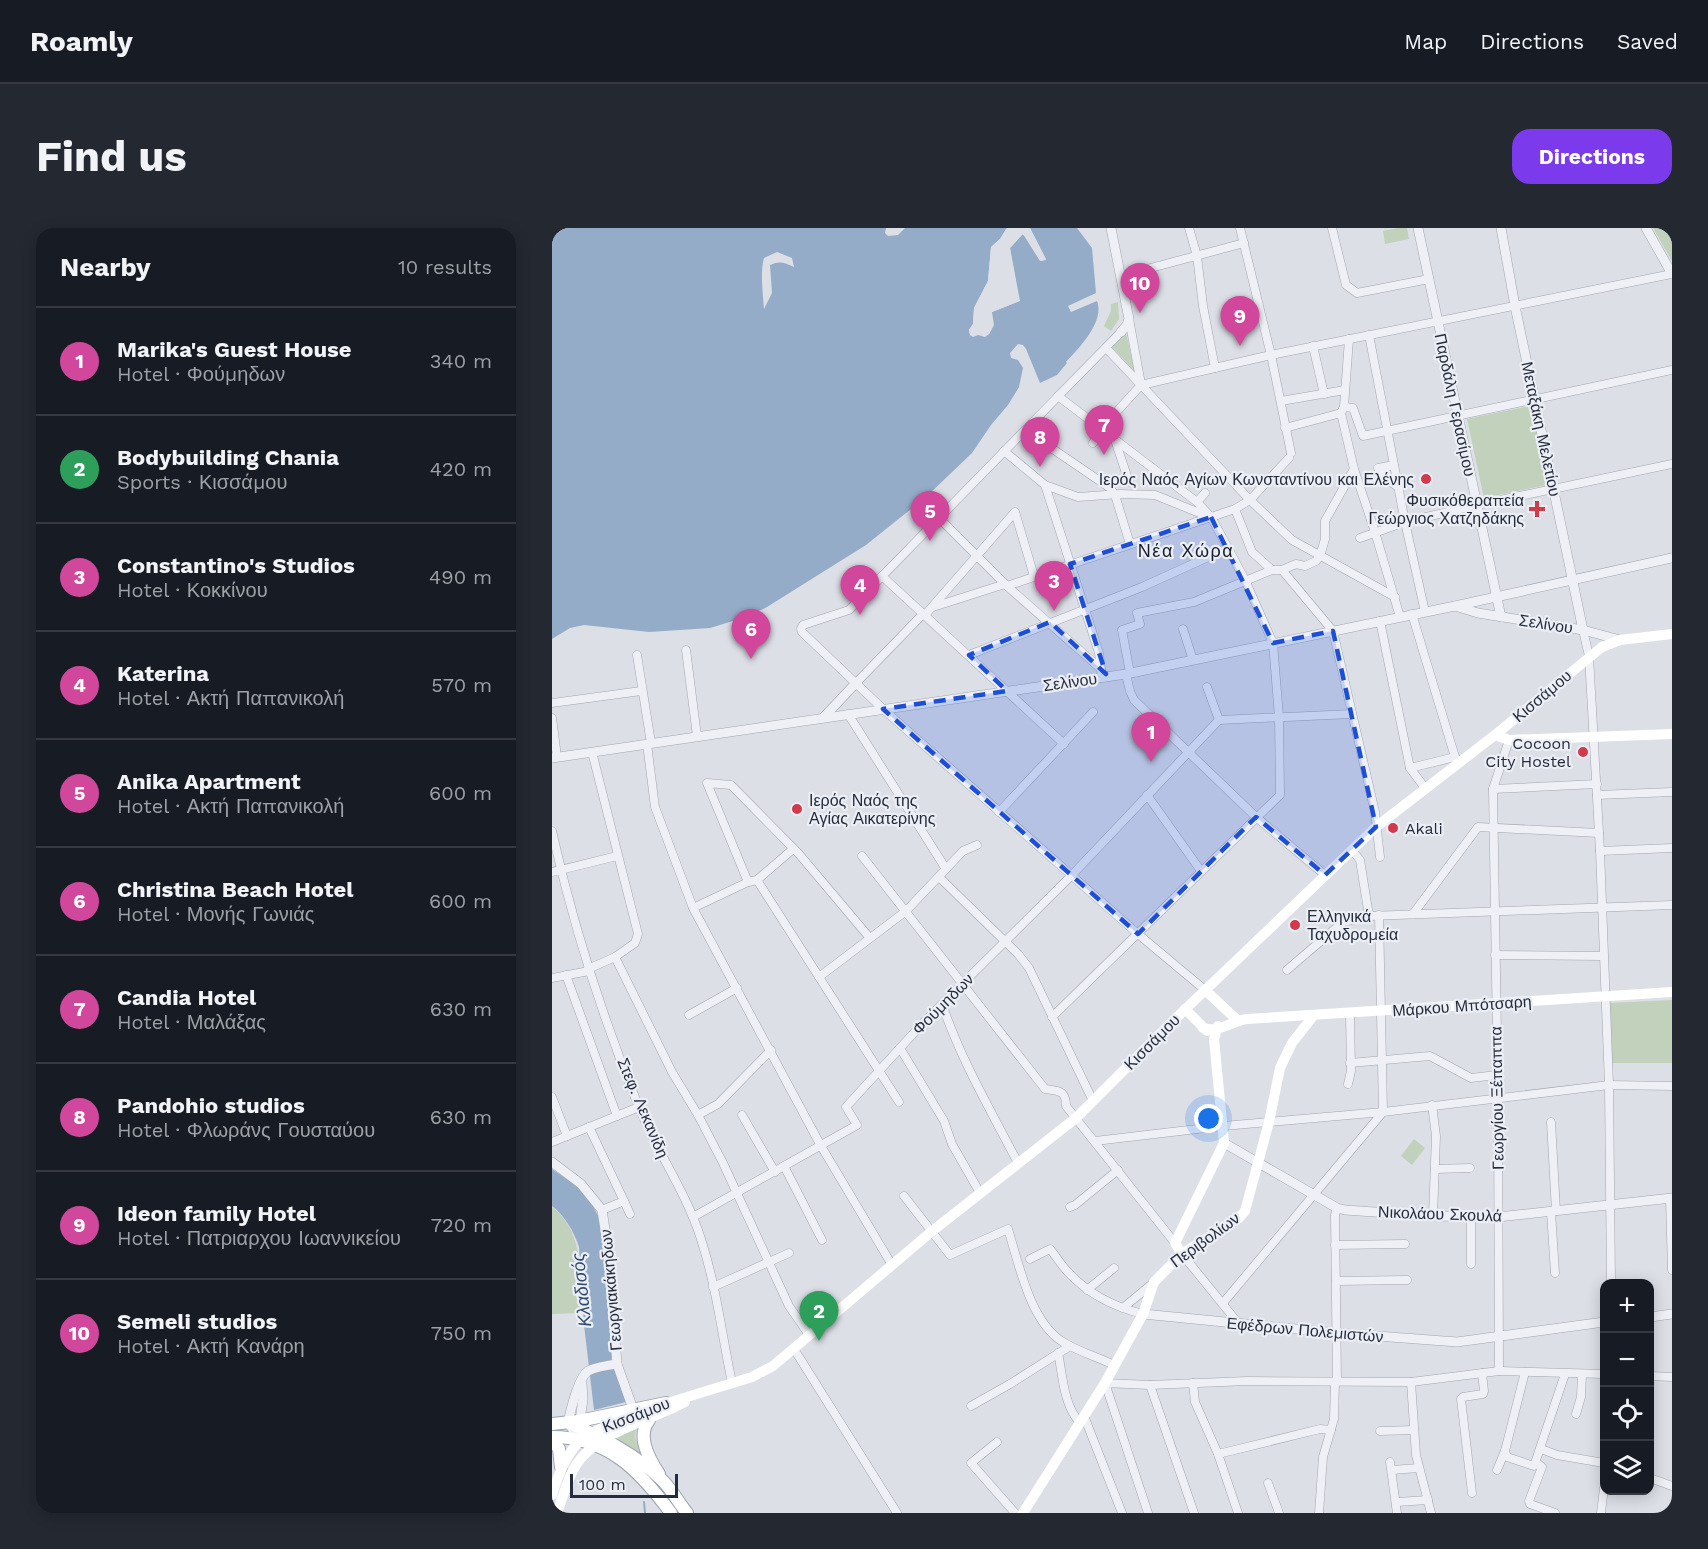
<!DOCTYPE html>
<html lang="en">
<head>
<meta charset="utf-8">
<style>
  :root { --surface:#171b24; --page:#242831; --text:#f1f3f6; --muted:#9ea1a6; --line:#363941; --accent:#7c3aed }
  body { margin:0; font-family:"Work Sans",sans-serif; background:var(--page); color:var(--text) }
  .controls { position:absolute; right:18px; bottom:18px; display:grid; overflow:hidden; border-radius:12px; box-shadow:0 3px 15px #0003 }
  .controls button { width:54px; height:54px; display:grid; place-items:center; padding:0; border:0; border-bottom:2px solid var(--line); background:var(--surface); color:var(--text); font:30px sans-serif }
  .scale { position:absolute; left:18px; bottom:15px; width:108px; box-sizing:border-box; padding-left:6px; border:3px solid #252d3d; border-top:0; font-size:16px; line-height:21px; white-space:nowrap; color:#252d3d; -webkit-text-stroke:4px #ebeef4; paint-order:stroke }
  .you { position:absolute; left:657px; top:891px; width:21px; height:21px; margin:-15px; border:4px solid #fff; border-radius:50%; background:#1a73e8; box-shadow:0 0 0 9px #1a73e833 }
  .badge { display:grid; place-items:center; width:39px; height:39px; border-radius:50%; background:var(--accent); color:#fff; font-size:20px; font-weight:700 }
  .pin { position:absolute; translate:-50% -50px; filter:drop-shadow(0 2px 3px #0008) }
  .pin::after { content:''; position:absolute; top:32px; width:21px; height:18px; background:inherit; clip-path:polygon(0 0,100% 0,50% 100%) }
  .list { margin:0; padding:0; list-style:none }
  h2 { display:flex; justify-content:space-between; align-items:center; height:78px; margin:0; padding:0 24px; font-size:26px }
  h2 small { font-size:20px; font-weight:400; color:var(--muted) }
  .list li { display:grid; grid-template-columns:39px 1fr auto; gap:18px; align-items:center; box-sizing:border-box; height:108px; padding:0 24px; border-top:2px solid var(--line) }
  .list b { display:block; font-size:22px; white-space:nowrap }
  .list p { margin:0; font-size:20px; white-space:nowrap; color:var(--muted) }
  .list em { font-size:20px; font-style:normal; color:var(--muted) }
  .icon { flex:none; width:33px; height:33px; fill:none; stroke:currentColor; stroke-width:2; stroke-linecap:round; stroke-linejoin:round }
  .map { position:relative; flex:none; width:1120px; height:1285px; overflow:hidden; border-radius:18px }
  header { display:flex; align-items:center; gap:36px; box-sizing:border-box; height:84px; padding:0 30px; background:var(--surface); border-bottom:2px solid var(--line) }
  header strong { font-size:28px }
  nav { display:flex; gap:33px; margin-inline-start:auto; font-size:21px }
  .intro { display:flex; align-items:center; justify-content:space-between; box-sizing:border-box; height:144px; padding:0 36px }
  h1 { margin:0; font-size:42px }
  .button { padding:15px 27px; border-radius:18px; background:var(--accent); color:#fff; font-size:21px; font-weight:700 }
  main { display:flex; gap:36px; padding:0 36px }
  aside { flex:1; background:var(--surface); border-radius:18px; box-shadow:0 3px 15px #0003 }
  .map>svg:first-child { display:block }
  .green { fill:#c1d1bc }
  .water { fill:#95acc8; fill-rule:evenodd }
  .pier { fill:#dcdfe6 }
  .lines { fill:none; stroke-linecap:round; stroke-linejoin:round }
  .stream { stroke:#95acc8; stroke-width:2 }
  .minor-casing { stroke:#a1a6b0; stroke-width:9 }
  .tertiary-casing { stroke:#a1a6b0; stroke-width:10 }
  .primary-casing { stroke:#9ba3b2; stroke-width:14 }
  .minor { stroke:#eef0f5; stroke-width:8 }
  .tertiary { stroke:#eef0f5; stroke-width:9 }
  .secondary { stroke:#fff; stroke-width:10 }
  .primary { stroke:#fff; stroke-width:12 }
  .marked { fill:#1d4ed8; fill-opacity:0.2; stroke:#1d4ed8; stroke-width:4.5; stroke-dasharray:12 8; stroke-linejoin:round }
  .poi-dot { fill:#d23a4b; stroke:#ebeef4; stroke-width:2 }
  .labels { text-anchor:middle; dominant-baseline:central; stroke-width:4.5; stroke-linejoin:round; paint-order:stroke }
  .street-label { font-size:16px; fill:#252d3d; stroke:#ebeef4 }
  .poi-label { font-size:16px; fill:#252d3d; stroke:#ebeef4; text-anchor:end }
  .neighbourhood-label { font-size:18px; letter-spacing:1.5px; fill:#181e2d; stroke:#ebeef4 }
  .water-label { font-size:18px; font-style:italic; fill:#2e4a72; stroke:#ebeef4 }
</style>
</head>
<body>
<header>
<strong>Roamly</strong>
<nav><a>Map</a><a>Directions</a><a>Saved</a></nav>
</header>
<div class="intro"><h1>Find us</h1><a class="button">Directions</a></div>
<main>
<aside>
<h2>Nearby<small>10 results</small></h2>
<ul class="list">
<li><span class="badge" style="background:#d1479c">1</span><div><b>Marika's Guest House</b><p>Hotel · Φούμηδων</p></div><em>340 m</em></li>
<li><span class="badge" style="background:#2e9e5b">2</span><div><b>Bodybuilding Chania</b><p>Sports · Κισσάμου</p></div><em>420 m</em></li>
<li><span class="badge" style="background:#d1479c">3</span><div><b>Constantino's Studios</b><p>Hotel · Κοκκίνου</p></div><em>490 m</em></li>
<li><span class="badge" style="background:#d1479c">4</span><div><b>Katerina</b><p>Hotel · Ακτή Παπανικολή</p></div><em>570 m</em></li>
<li><span class="badge" style="background:#d1479c">5</span><div><b>Anika Apartment</b><p>Hotel · Ακτή Παπανικολή</p></div><em>600 m</em></li>
<li><span class="badge" style="background:#d1479c">6</span><div><b>Christina Beach Hotel</b><p>Hotel · Μονής Γωνιάς</p></div><em>600 m</em></li>
<li><span class="badge" style="background:#d1479c">7</span><div><b>Candia Hotel</b><p>Hotel · Μαλάξας</p></div><em>630 m</em></li>
<li><span class="badge" style="background:#d1479c">8</span><div><b>Pandohio studios</b><p>Hotel · Φλωράνς Γουσταύου</p></div><em>630 m</em></li>
<li><span class="badge" style="background:#d1479c">9</span><div><b>Ideon family Hotel</b><p>Hotel · Πατριαρχου Ιωαννικείου</p></div><em>720 m</em></li>
<li><span class="badge" style="background:#d1479c">10</span><div><b>Semeli studios</b><p>Hotel · Ακτή Κανάρη</p></div><em>750 m</em></li>
</ul>
</aside>
<div class="map">
<svg width="1120" height="1285" viewBox="0 0 1120 1285">
  <rect width="100%" height="100%" fill="#dcdfe6"/>
  <!-- green -->
  <g class="green">
    <polygon points="845,0 855,0 857,11 833,16 831,3"/>
    <polygon points="1101,0 1120,0 1120,33"/>
    <polygon points="566,74 567,91 559,103 552,98 559,83 559,76"/>
    <polygon points="574,105 583,144 559,118"/>
    <polygon points="982,177 999,256 932,270 915,191"/>
    <polygon points="1120,772 1120,835 1059,835 1056,775"/>
    <polygon points="862,911 873,920 860,937 849,928"/>
    <path d="M0 979C33 1004 28 1049 30 1085L0 1086Z"/>
    <polygon points="84,1201 83,1209 90,1231 65,1210"/>
  </g>
  <!-- water -->
  <g class="water">
    <path d="M0 0H334L333 5 336 8 346 7 353 0H455L448 11 439 19 436 53 422 80 421 96 417 102 418 107 437 106 440 100V84L467 73 458 20 471 6 488 33 494 31 478 0H525L540 20 544 65 516 78 519 84 545 73C553 94 527 120 514 134L515 135 505 147 488 155 474 121 471 117 466 116 458 125 459 130 466 132 471 140 467 159 456 177 439 197 420 225 374 269 314 317 215 379 194 389 158 400 97 404 32 397 18 400 0 411ZM225 24 240 30 242 39C233 35 228 32 218 37L220 65 212 81C211 67 208 43 212 30Z"/>
    <path d="M0 941 28 960 36 969 50 995 60 1134 74 1174 42 1182 32 1097 27 1019C22 1004 13 988 0 978Z"/>
  </g>
  <!-- pier -->
  <polygon class="pier" points="458,0 451,13 442,21 439,54 425,81 424,96 421,105 434,104 439,95 438,81 464,71 455,20 469,4 472,3 476,6 483,18 477,6 475,0 478,0 494,32 489,33 474,9 470,6 458,20 468,73 440,84 442,97 437,106 433,109 426,107 421,109 418,107 417,102 421,96 422,80 436,53 439,19 448,11 454,1"/>
  <g class="lines">
    <!-- stream -->
    <polyline class="stream" points="92,1274 93,1285"/>
    <!-- minor casing -->
    <g class="minor-casing">
      <g id="minor">
        <polyline points="637,0 645,28 651,78 663,140"/>
        <polyline points="688,0 719,127 739,225"/>
        <polyline points="780,0 794,57 805,65 877,51"/>
        <polyline points="569,48 692,15"/>
        <polyline points="577,91 589,156"/>
        <polyline points="569,104 297,382 251,397 249,401 250,404 331,481 586,706 653,762"/>
        <polyline points="817,107 853,294 873,384"/>
        <polyline points="797,111 792,179 789,185 802,241 823,304 848,389"/>
        <polyline points="761,118 772,166"/>
        <polyline points="554,120 698,272 740,312 843,369"/>
        <polyline points="589,157 719,127 1120,46"/>
        <polyline points="729,173 793,162"/>
        <polyline points="792,179 801,180 811,208 1120,142"/>
        <polyline points="733,200 789,185"/>
        <polyline points="549,201 589,157"/>
        <polyline points="473,202 558,260 563,267 578,316"/>
        <polyline points="563,212 577,254"/>
        <polyline points="541,215 551,202"/>
        <polyline points="452,223 493,257 547,425 550,449"/>
        <polyline points="842,237 826,240 832,249 846,259"/>
        <polyline points="493,257 526,269 568,266 603,267 655,288"/>
        <polyline points="645,274 653,265"/>
        <polyline points="683,281 700,324 720,342"/>
        <polyline points="387,290 455,358 549,441"/>
        <polyline points="808,310 853,294 925,277 1120,236"/>
        <polyline points="730,342 781,403 823,584 828,629"/>
        <polyline points="330,348 512,516"/>
        <polyline points="455,358 683,281 698,272 737,230"/>
        <polyline points="381,379 453,356"/>
        <polyline points="860,386 903,529 908,534"/>
        <polyline points="373,387 463,284 482,348"/>
        <polyline points="828,393 858,540 873,560"/>
        <polyline points="631,401 641,432"/>
        <polyline points="1031,402 1037,428 1048,623 1057,857 1059,1056"/>
        <polyline points="134,422 145,508"/>
        <polyline points="85,427 99,515"/>
        <polyline points="417,427 590,359 676,320"/>
        <polyline points="578,445 570,402 588,396 585,385 642,374 720,342 730,342 744,336 753,338 764,333 768,328 773,311 773,293 802,241"/>
        <polyline points="574,446 578,463 582,472 704,589 773,647"/>
        <polyline points="303,456 371,386"/>
        <polyline points="655,459 667,492"/>
        <polyline points="0,475 89,463"/>
        <polyline points="296,486 394,641"/>
        <polyline points="0,490 5,529"/>
        <polyline points="95,516 103,579 141,680 269,918 340,1037"/>
        <polyline points="858,540 903,529"/>
        <polyline points="941,561 1045,556"/>
        <polyline points="595,567 649,643"/>
        <polyline points="1045,567 1120,564"/>
        <polyline points="447,584 541,484"/>
        <path d="M0 603C21 697 50 788 86 877 104 922 133 962 148 1008 164 1056 170 1107 180 1155"/>
        <polyline points="800,622 808,632 817,688"/>
        <polyline points="1048,623 1120,620"/>
        <path d="M310 628 493 861C505 863 514 861 514 878L623 1015"/>
        <polyline points="0,644 65,628"/>
        <polyline points="387,649 466,726 477,740 541,873"/>
        <polyline points="205,652 347,874"/>
        <polyline points="196,654 155,555 179,557 247,626 317,709"/>
        <polyline points="141,680 196,654 205,652 241,621"/>
        <polyline points="861,686 926,599 1047,605"/>
        <polyline points="827,687 831,884"/>
        <polyline points="943,727 1051,728"/>
        <polyline points="63,729 120,844 146,887 171,935 237,1078 257,1107"/>
        <polyline points="36,741 63,729 83,715 86,706 40,524"/>
        <polyline points="735,742 791,694 817,688 1120,677"/>
        <polyline points="14,747 65,888"/>
        <polyline points="267,749 354,683 411,623 425,617"/>
        <polyline points="0,750 37,743"/>
        <path d="M390 776C409 832 439 883 466 935"/>
        <polyline points="137,787 185,760"/>
        <polyline points="500,789 728,567 727,489 721,415 693,352 676,320 659,289 645,274 506,168"/>
        <polyline points="348,820 392,893 400,916 428,965"/>
        <polyline points="798,835 878,828 919,850 945,847"/>
        <polyline points="796,856 799,843 798,785"/>
        <polyline points="0,869 15,908"/>
        <polyline points="880,877 884,908 881,988"/>
        <polyline points="146,887 166,876 219,822"/>
        <polyline points="190,887 223,944"/>
        <polyline points="999,894 1004,983"/>
        <polyline points="37,899 72,973 50,982"/>
        <polyline points="543,913 671,898 831,884 1057,857 1120,858"/>
        <polyline points="0,914 87,879"/>
        <polyline points="232,938 270,1012"/>
        <polyline points="883,941 918,940"/>
        <path d="M352 968 398 1027 456 1001C467 1036 478 1094 511 1114 527 1124 546 1129 562 1137"/>
        <polyline points="1118,970 1120,1042"/>
        <polyline points="72,973 78,986"/>
        <polyline points="518,979 523,977 566,942"/>
        <polyline points="785,980 783,987 785,1154"/>
        <polyline points="999,984 1003,1045"/>
        <polyline points="141,989 305,897 294,879 370,796 520,647 667,492 800,486"/>
        <polyline points="783,1017 853,1016"/>
        <polyline points="630,1026 686,1095"/>
        <path d="M478 1031 498 1021C504 1028 509 1037 516 1044 537 1067 562 1079 591 1086"/>
        <polyline points="919,1036 919,989"/>
        <polyline points="784,1053 855,1052"/>
        <polyline points="161,1059 237,1025"/>
        <polyline points="535,1062 562,1040"/>
        <polyline points="671,1075 831,884"/>
        <polyline points="571,1080 601,1055"/>
        <polyline points="242,1121 345,1285"/>
        <path d="M506 1125C511 1148 511 1176 528 1195"/>
        <polyline points="947,1143 946,869 941,561 957,512"/>
        <polyline points="1098,1148 1120,1149"/>
        <polyline points="859,1154 864,1227 879,1285"/>
        <polyline points="641,1155 643,1174 666,1226 686,1285"/>
        <polyline points="598,1157 642,1285"/>
        <polyline points="419,1178 458,1156 518,1118"/>
        <polyline points="1024,1186 1029,1169 1030,1146"/>
        <polyline points="532,1188 570,1285"/>
        <polyline points="828,1203 862,1202"/>
        <polyline points="445,1214 419,1235 463,1285"/>
        <polyline points="989,1221 1005,1227 1052,1235"/>
        <polyline points="953,1223 955,1229 982,1238 1013,1146"/>
        <polyline points="666,1226 768,1201 779,1202"/>
        <polyline points="838,1234 845,1285"/>
        <polyline points="984,1234 990,1239 977,1273 978,1276 1003,1285"/>
        <polyline points="840,1242 867,1240"/>
        <polyline points="945,1242 953,1223 973,1144"/>
        <polyline points="1098,1250 1120,1258"/>
        <polyline points="716,1255 727,1285"/>
        <polyline points="920,1265 909,1171 911,1169 931,1166 932,1163 930,1145"/>
        <polyline points="845,1274 876,1272"/>
        <polyline points="596,1285 553,1155 598,1157 695,1153 859,1154 947,1143 1052,1146"/>
        <polyline points="767,1285 771,1229 782,1191 783,1154"/>
        <polyline points="1049,1285 1052,1260"/>
      </g>
    </g>
    <!-- tertiary casing -->
    <g class="tertiary-casing">
      <g id="tertiary">
        <polyline points="559,0 577,91 575,97 569,104"/>
        <polyline points="866,0 949,389"/>
        <polyline points="949,0 963,78 1031,402"/>
        <polyline points="1094,0 1120,46"/>
        <polyline points="903,378 926,385 1031,402 1068,412"/>
        <polyline points="271,490 303,456"/>
        <polyline points="0,530 574,446 903,378 1120,330"/>
        <polyline points="672,915 785,980 793,982 881,988 946,989 1120,970"/>
        <polyline points="0,934 29,956 50,982 55,1014 65,1136 81,1181"/>
        <polyline points="591,1086 785,1105 905,1114 1052,1094"/>
        <polyline points="1098,1089 1120,1086"/>
        <polyline points="27,1199 31,1171 30,1156"/>
        <path d="M27 1212 16 1194C19 1182 26 1150 36 1143 44 1139 57 1137 65 1136"/>
      </g>
    </g>
    <!-- primary casing -->
    <g class="primary-casing">
      <g id="primary">
        <path d="M97 1192C84 1208 97 1231 107 1246"/>
        <path d="M16 1194C50 1210 82 1225 109 1251 119 1260 126 1274 135 1285"/>
        <polyline points="0,1196 27,1193 114,1175"/>
        <path d="M0 1209C56 1209 88 1243 119 1285"/>
        <polyline points="0,1211 7,1221 9,1239"/>
      </g>
    </g>
    <!-- minor -->
    <use href="#minor" class="minor"/>
    <!-- tertiary -->
    <use href="#tertiary" class="tertiary"/>
    <!-- secondary -->
    <g class="secondary">
      <polyline points="943,507 957,512 1120,506"/>
      <polyline points="653,762 683,790"/>
      <polyline points="633,781 655,803"/>
      <path d="M651 800C668 805 679 793 695 791L1120 764"/>
      <polyline points="630,1026 623,1015 672,915 662,811 666,798"/>
      <polyline points="106,1178 200,1149 221,1138 379,1004 524,890 624,790 824,599 943,507 1050,419 1068,412 1120,406"/>
      <path d="M0 1267C20 1203 34 1207 91 1184"/>
      <path d="M5 1285C11 1269 15 1251 24 1237 46 1203 99 1193 133 1174"/>
      <polyline points="471,1285 553,1155 591,1086 602,1054 630,1026 687,990 693,983 717,894 728,840 740,815 762,787"/>
    </g>
    <!-- primary -->
    <use href="#primary" class="primary"/>
  </g>
  <!-- marked area -->
  <path class="marked" d="M659 289 721 415 781 403 824 599 773 647 704 589 586 706 331 481 455 463 417 427 498 394 554 446 518 336Z"/>
  <!-- markers -->
  <g class="poi-dot">
    <circle cx="874" cy="251" r="6"/>
    <path d="M982 272h6v6h6v6h-6v6h-6v-6h-6v-6h6z"/>
    <circle cx="1031" cy="524" r="6"/>
    <circle cx="245" cy="581" r="6"/>
    <circle cx="841" cy="600" r="6"/>
    <circle cx="743" cy="697" r="6"/>
  </g>
  <g class="labels">
    <!-- street labels -->
    <g class="street-label">
      <text transform="translate(903 177) rotate(78)">Παρδάλη Γερασίμου</text>
      <text transform="translate(989 201) rotate(78)">Μεταξάκη Μελετίου</text>
      <text transform="translate(994 396) rotate(9)">Σελίνου</text>
      <text transform="translate(518 454) rotate(-8)">Σελίνου</text>
      <text transform="translate(990 468) rotate(-40)">Κισσάμου</text>
      <text transform="translate(391 776) rotate(-45)">Φούμηδων</text>
      <text transform="translate(910 778) rotate(-4)">Μάρκου Μπότσαρη</text>
      <text transform="translate(600 814) rotate(-45)">Κισσάμου</text>
      <text transform="translate(945 870) rotate(-91)">Γεωργίου Ξέπαππα</text>
      <text transform="translate(91 880) rotate(67)">Στεφ. Λεκανίδη</text>
      <text transform="translate(888 986) rotate(2)">Νικολάου Σκουλά</text>
      <text transform="translate(653 1012) rotate(-36)">Περιβολίων</text>
      <text transform="translate(59 1062) rotate(-95)">Γεωργιακάκηδων</text>
      <text transform="translate(753 1102) rotate(5)">Εφέδρων Πολεμιστών</text>
      <text transform="translate(84 1187) rotate(-21)">Κισσάμου</text>
    </g>
    <!-- poi labels -->
    <g class="poi-label">
      <text x="862" y="251">Ιερός Ναός Αγίων Κωνσταντίνου και Ελένης</text>
      <text x="972" y="272">Φυσικόθεραπεία<tspan x="972" dy="18">Γεώργιος Χατζηδάκης</tspan></text>
      <text x="1019" y="515">Cocoon<tspan x="1019" dy="18">City Hostel</tspan></text>
      <text x="257" y="572" text-anchor="start">Ιερός Ναός της<tspan x="257" dy="18">Αγίας Αικατερίνης</tspan></text>
      <text x="853" y="600" text-anchor="start">Akali</text>
      <text x="755" y="688" text-anchor="start">Ελληνικά<tspan x="755" dy="18">Ταχυδρομεία</tspan></text>
    </g>
    <!-- neighbourhood labels -->
    <g class="neighbourhood-label">
      <text x="634" y="322">Νέα Χώρα</text>
    </g>
    <!-- water labels -->
    <g class="water-label">
      <text transform="translate(29 1062) rotate(-96)">Κλαδισός</text>
    </g>
  </g>
</svg>
<div class="controls">
<button>+</button>
<button>−</button>
<button><svg class="icon" aria-label="locate" viewBox="0 0 24 24"><circle cx="12" cy="12" r="6"/><path d="M12 2v4M12 18v4M2 12h4M18 12h4"/></svg></button>
<button><svg class="icon" aria-label="layers" viewBox="0 0 24 24"><path d="M12 4l9 5-9 5-9-5zM3 14l9 5 9-5"/></svg></button>
</div>
<div class="scale">100 m</div>
<div class="you"></div>
<div class="pin badge" style="left:599px;top:534px;background:#d1479c">1</div>
<div class="pin badge" style="left:267px;top:1113px;background:#2e9e5b">2</div>
<div class="pin badge" style="left:502px;top:383px;background:#d1479c">3</div>
<div class="pin badge" style="left:308px;top:387px;background:#d1479c">4</div>
<div class="pin badge" style="left:378px;top:313px;background:#d1479c">5</div>
<div class="pin badge" style="left:199px;top:431px;background:#d1479c">6</div>
<div class="pin badge" style="left:552px;top:227px;background:#d1479c">7</div>
<div class="pin badge" style="left:488px;top:239px;background:#d1479c">8</div>
<div class="pin badge" style="left:688px;top:118px;background:#d1479c">9</div>
<div class="pin badge" style="left:588px;top:85px;background:#d1479c">10</div>
</div>
</main>
</body>
</html>
